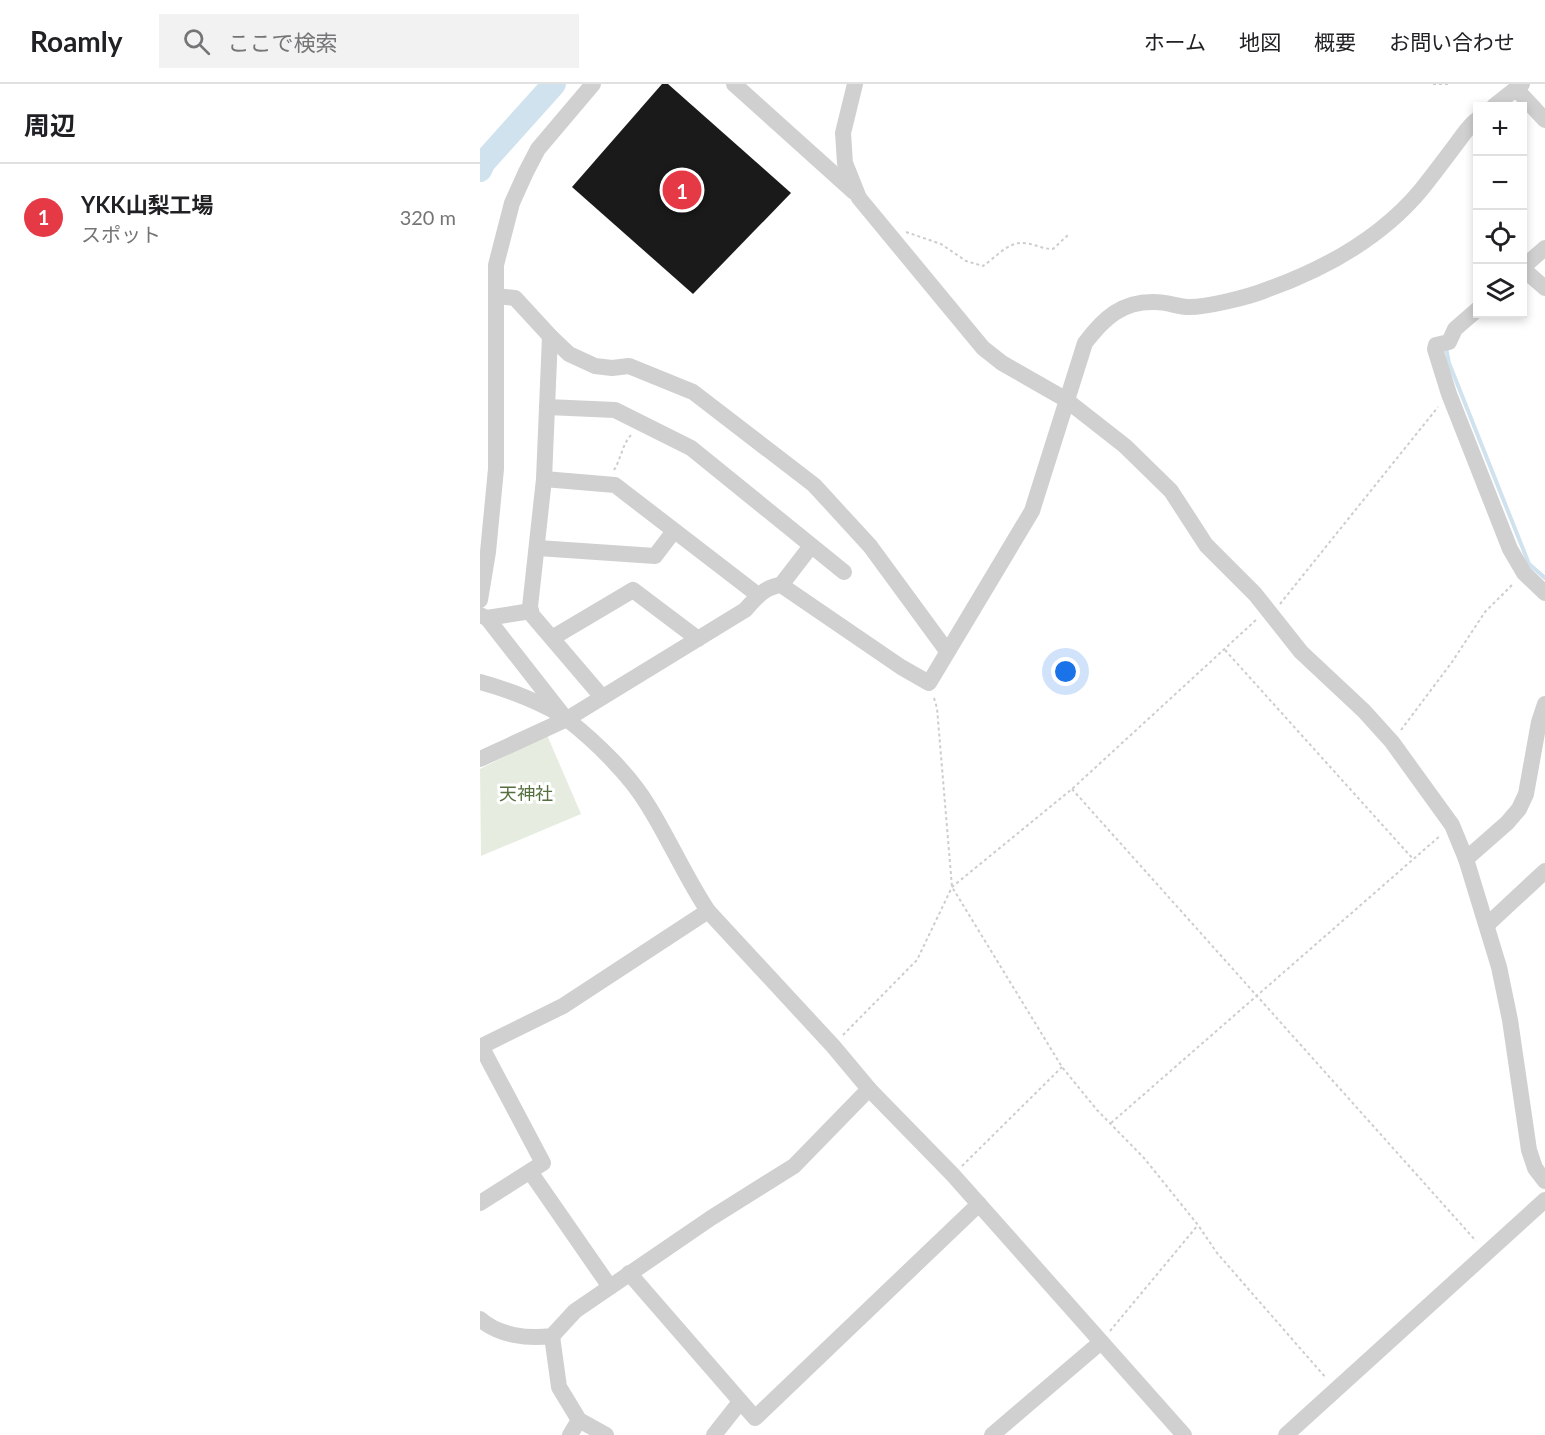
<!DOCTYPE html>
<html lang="ja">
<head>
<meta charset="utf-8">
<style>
  :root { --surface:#fff; --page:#f2f2f2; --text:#202124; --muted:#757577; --line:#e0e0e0; --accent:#e63946 }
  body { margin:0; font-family:Lato,"Noto Sans JP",sans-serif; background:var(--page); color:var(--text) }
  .controls { position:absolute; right:18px; top:18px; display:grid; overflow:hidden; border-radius:0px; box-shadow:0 3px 9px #0003 }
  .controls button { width:54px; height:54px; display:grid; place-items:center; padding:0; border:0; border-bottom:2px solid var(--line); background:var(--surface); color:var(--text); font:30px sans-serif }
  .you { position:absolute; left:586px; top:588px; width:21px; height:21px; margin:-15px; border:4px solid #fff; border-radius:50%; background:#1a73e8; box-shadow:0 0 0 9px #1a73e833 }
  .badge { display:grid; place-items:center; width:39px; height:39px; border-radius:50%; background:var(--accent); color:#fff; font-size:20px; font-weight:700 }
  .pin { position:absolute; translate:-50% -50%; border:3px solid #fff; box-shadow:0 2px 6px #0006 }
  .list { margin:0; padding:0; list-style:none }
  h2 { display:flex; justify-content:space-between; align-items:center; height:78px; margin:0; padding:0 24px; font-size:26px }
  h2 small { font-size:20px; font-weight:400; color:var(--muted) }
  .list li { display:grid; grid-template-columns:39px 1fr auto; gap:18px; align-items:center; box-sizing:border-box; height:108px; padding:0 24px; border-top:2px solid var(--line) }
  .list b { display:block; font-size:22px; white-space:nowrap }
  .list p { margin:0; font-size:20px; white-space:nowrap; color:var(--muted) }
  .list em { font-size:20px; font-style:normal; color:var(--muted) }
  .icon { flex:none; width:33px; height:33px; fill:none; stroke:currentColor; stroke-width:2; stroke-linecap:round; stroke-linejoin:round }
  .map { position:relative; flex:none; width:1065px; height:1351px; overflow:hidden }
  header { display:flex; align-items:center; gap:36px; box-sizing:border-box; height:84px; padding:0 30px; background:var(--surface); border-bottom:2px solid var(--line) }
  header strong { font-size:28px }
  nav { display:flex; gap:33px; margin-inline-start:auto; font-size:21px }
  .search { width:420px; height:54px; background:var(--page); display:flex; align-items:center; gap:15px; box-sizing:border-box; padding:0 21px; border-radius:0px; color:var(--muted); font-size:22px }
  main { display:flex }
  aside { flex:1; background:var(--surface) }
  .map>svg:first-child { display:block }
  .green { fill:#e6ecdf }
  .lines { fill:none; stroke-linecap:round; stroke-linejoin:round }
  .stream { stroke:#cfe2ee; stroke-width:4 }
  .river { stroke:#cfe2ee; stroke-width:24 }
  .building { fill:#1a1a1a }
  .path { stroke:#cdcdcd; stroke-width:2; stroke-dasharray:3 3; stroke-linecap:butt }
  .minor { stroke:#d0d0d0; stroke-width:16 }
  .labels { text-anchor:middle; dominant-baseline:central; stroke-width:6; stroke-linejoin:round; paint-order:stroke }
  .park-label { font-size:18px; fill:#56703f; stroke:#fff }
</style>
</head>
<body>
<header>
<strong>Roamly</strong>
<div class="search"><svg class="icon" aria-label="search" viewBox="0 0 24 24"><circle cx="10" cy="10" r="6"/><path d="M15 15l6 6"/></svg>ここで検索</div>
<nav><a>ホーム</a><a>地図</a><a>概要</a><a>お問い合わせ</a></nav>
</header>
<main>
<aside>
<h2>周辺<small></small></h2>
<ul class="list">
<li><span class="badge">1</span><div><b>YKK山梨工場</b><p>スポット</p></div><em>320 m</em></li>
</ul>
</aside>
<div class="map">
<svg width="1065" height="1351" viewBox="0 0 1065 1351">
  <rect width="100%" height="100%" fill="#fff"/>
  <!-- green -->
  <polygon class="green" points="67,651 101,730 1,772 0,685"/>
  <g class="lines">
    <!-- stream -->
    <polyline class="stream" points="966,264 969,279 1049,480 1065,494"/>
    <!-- river -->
    <polyline class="river" points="0,86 4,78 74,0"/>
  </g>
  <!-- building -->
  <polygon class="building" points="182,0 188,0 311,109 213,210 92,103"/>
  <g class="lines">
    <!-- path -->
    <g class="path">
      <polyline points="953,0 968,0"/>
      <path d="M426 148 461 160 486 177 503 182C515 174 529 157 544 159 555 160 562 165 573 165L588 151"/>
      <path d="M134 386C141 375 142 361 151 351"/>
      <polyline points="800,520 958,323"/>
      <polyline points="745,566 933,775"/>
      <polyline points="454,614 457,624 472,803 582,983 617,1026 664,1074 718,1141 737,1169 846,1294"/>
      <polyline points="921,646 972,578 1005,528 1034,499"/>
      <polyline points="592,705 996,1157"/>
      <polyline points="363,951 437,876 472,803 592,705 776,536"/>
      <polyline points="631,1039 961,751"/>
      <polyline points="482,1082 582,983"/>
      <polyline points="630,1247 718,1141"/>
    </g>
    <!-- minor -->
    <g class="minor">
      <polyline points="254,0 374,108"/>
      <polyline points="375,0 363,49 365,79 379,114 503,264 522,279 585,315 645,362 691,407 726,461 775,510 821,568 884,627 912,658 972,741 986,775 1019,883 1030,936 1049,1066 1055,1084 1065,1097"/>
      <polyline points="1037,6 1065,36"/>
      <polyline points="1014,22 1042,0"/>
      <polyline points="1042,184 1065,164"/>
      <polyline points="1042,184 1065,204"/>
      <polyline points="16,212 35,214 70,252 89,270 115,282 132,284 149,282 213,308 334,401 390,462 467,567"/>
      <polyline points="998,225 975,245 969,258 956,261 955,265 969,310 1030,465 1044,489 1065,509"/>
      <polyline points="70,252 64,395 50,523 52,531 122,613"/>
      <polyline points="67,323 135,326 211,364 364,488"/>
      <polyline points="64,395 135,401 278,511"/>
      <polyline points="58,464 175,472 194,447"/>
      <polyline points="301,501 331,462"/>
      <polyline points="0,516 8,468 16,385 16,181 32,119 46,88 58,65 113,0"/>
      <polyline points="0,531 7,534 51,527"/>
      <polyline points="7,534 82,630"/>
      <polyline points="72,554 153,506 218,555"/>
      <path d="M0 598C26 605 67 620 88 636 116 658 151 692 169 723 190 757 206 794 228 827L353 962 389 1005 473 1091 704 1351"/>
      <path d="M0 675 87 635 265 526C276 514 284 503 301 501L421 583 449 599 552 427 605 259C624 234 642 217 675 218 686 218 696 222 707 223 724 224 769 213 786 206 845 185 901 154 941 106 953 91 965 75 977 59 983 51 989 41 998 35"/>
      <polyline points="986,775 1027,739 1039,725 1046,710 1059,638 1065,620"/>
      <polyline points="1007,841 1065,787"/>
      <polyline points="0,963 83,922 228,827"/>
      <polyline points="51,1089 130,1203"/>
      <polyline points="0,1119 63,1079 1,962"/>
      <polyline points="149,1189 275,1334 499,1120"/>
      <path d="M0 1235C19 1252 48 1255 72 1252L95 1227 231 1134 314 1082 389 1005"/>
      <polyline points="72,1252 79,1303 99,1336 126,1351"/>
      <polyline points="90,1351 99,1336"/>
      <polyline points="234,1351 260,1318"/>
      <polyline points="512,1351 621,1258"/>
      <polyline points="806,1351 1065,1116"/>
    </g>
  </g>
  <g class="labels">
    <!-- park labels -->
    <g class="park-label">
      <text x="46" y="709">天神社</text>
    </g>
  </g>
</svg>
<div class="controls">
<button>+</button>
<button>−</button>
<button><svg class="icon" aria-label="locate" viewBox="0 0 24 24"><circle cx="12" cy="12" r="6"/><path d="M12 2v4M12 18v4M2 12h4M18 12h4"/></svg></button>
<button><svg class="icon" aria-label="layers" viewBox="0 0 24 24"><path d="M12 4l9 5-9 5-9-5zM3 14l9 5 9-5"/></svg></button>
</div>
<div class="you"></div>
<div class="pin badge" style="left:202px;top:106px">1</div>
</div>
</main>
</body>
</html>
